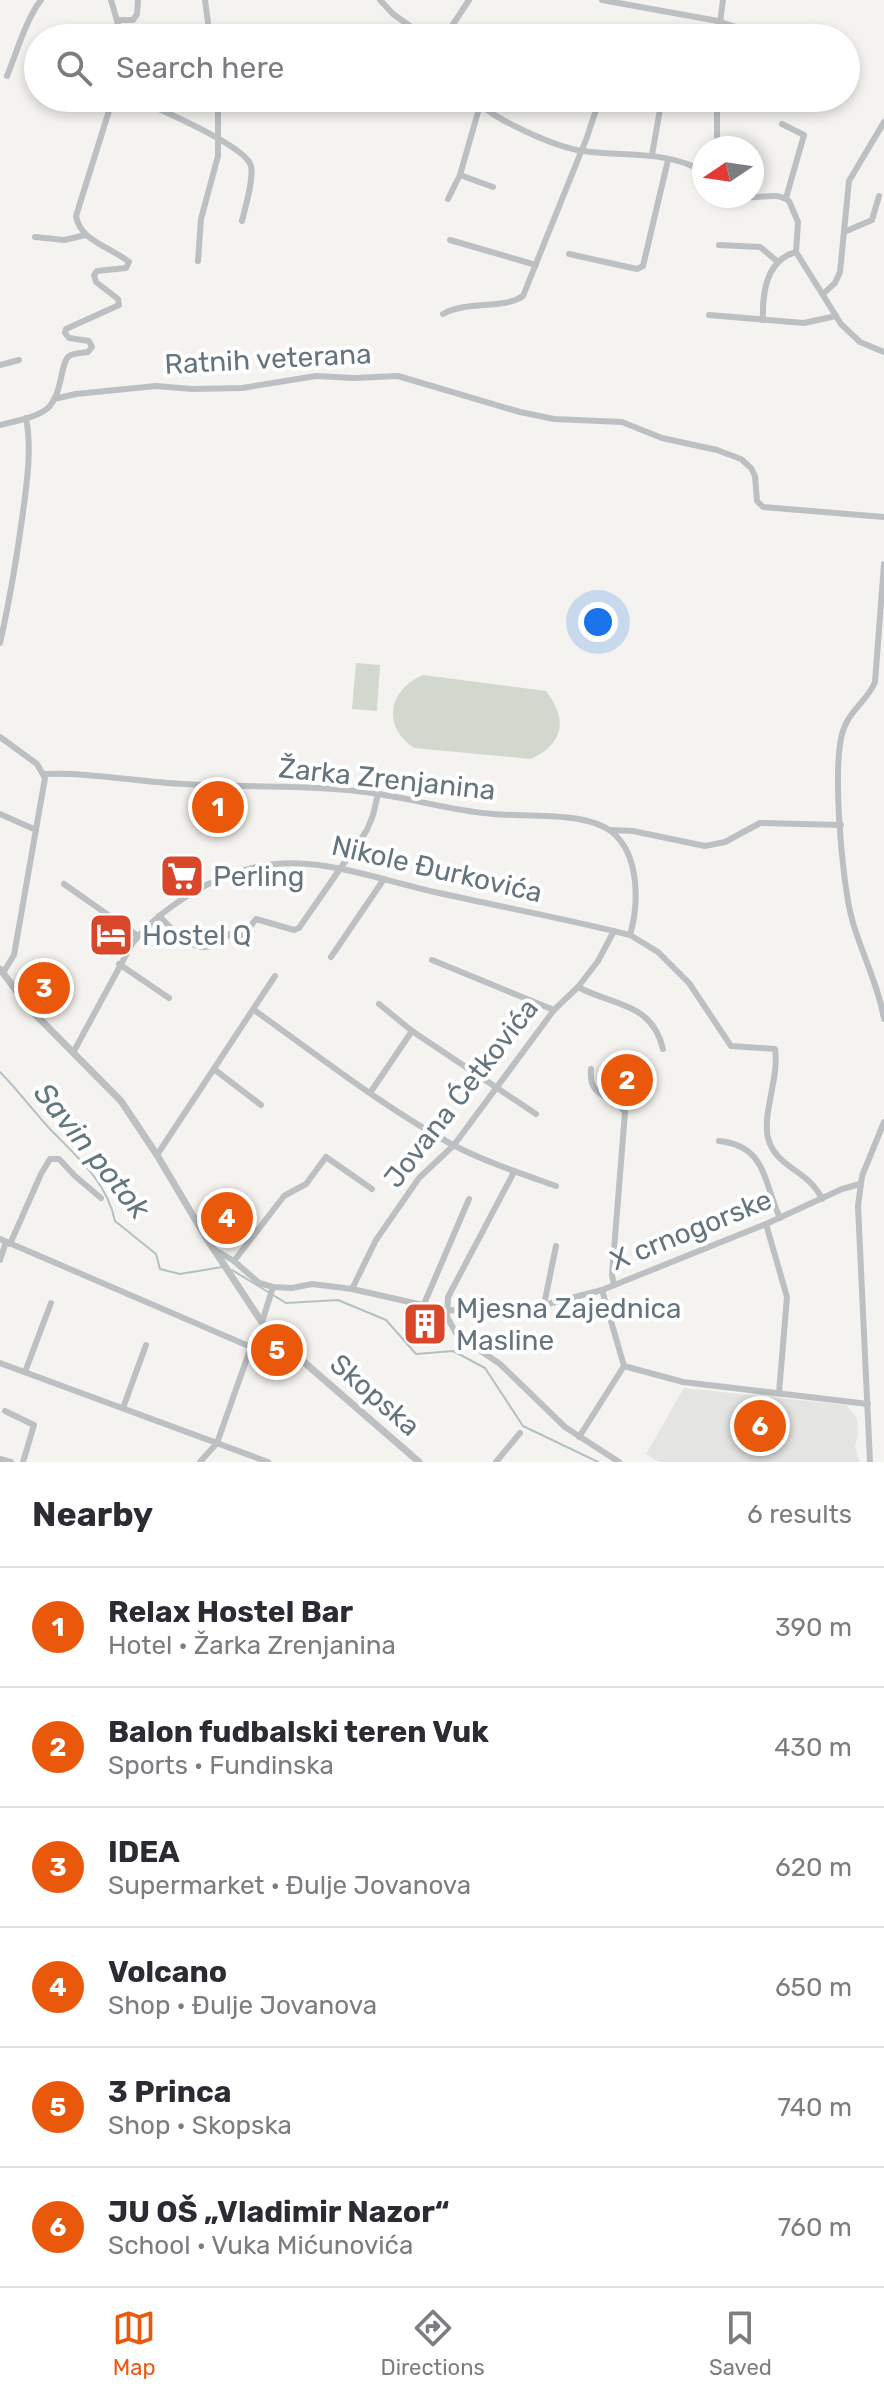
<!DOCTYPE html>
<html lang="en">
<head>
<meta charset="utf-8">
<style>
  :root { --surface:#fff; --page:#f2f2f3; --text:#2b2b33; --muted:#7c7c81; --line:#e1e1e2; --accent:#ea580c }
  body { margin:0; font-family:Rubik,sans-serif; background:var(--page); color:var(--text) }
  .compass { position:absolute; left:692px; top:136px; width:72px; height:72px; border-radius:50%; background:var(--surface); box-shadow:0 4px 12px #0003; rotate:257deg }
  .you { position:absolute; left:598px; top:622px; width:28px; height:28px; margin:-20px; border:6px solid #fff; border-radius:50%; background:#1a73e8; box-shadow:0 0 0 12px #1a73e833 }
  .badge { display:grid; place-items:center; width:52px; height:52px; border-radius:50%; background:var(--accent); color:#fff; font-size:26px; font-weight:700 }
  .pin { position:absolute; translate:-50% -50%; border:4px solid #fff; box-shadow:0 2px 8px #0006 }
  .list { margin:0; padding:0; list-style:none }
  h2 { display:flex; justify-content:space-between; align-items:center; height:104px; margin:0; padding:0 32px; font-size:34px }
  h2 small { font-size:26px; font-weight:400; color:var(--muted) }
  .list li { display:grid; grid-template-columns:52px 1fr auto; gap:24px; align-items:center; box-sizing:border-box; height:120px; padding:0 32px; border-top:2px solid var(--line) }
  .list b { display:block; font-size:30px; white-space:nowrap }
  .list p { margin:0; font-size:26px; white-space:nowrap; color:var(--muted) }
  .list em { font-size:26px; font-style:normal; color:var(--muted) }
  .icon { flex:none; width:44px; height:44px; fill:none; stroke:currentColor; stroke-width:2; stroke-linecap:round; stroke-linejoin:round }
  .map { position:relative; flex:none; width:884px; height:1462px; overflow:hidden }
  .search { position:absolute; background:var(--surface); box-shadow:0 4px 12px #0003; left:24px; right:24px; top:24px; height:88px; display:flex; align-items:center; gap:20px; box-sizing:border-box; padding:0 28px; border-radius:44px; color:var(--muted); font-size:30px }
  .sheet { height:824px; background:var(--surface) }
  nav { display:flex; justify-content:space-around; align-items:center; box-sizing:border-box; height:112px; border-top:2px solid var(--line); background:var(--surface); font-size:22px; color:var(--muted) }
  nav a { display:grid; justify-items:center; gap:4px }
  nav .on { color:var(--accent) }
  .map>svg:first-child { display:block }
  .built { fill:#e4e5e3 }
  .green { fill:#d3d8cf }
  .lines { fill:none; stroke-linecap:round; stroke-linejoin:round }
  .stream { stroke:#b3c1c4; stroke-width:2 }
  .minor { stroke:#bcc0c3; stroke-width:6 }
  .tertiary { stroke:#bcc0c3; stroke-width:7 }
  .labels { text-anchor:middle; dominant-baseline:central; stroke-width:8; stroke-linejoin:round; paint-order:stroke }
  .street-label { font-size:28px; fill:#64757f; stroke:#fff }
  .poi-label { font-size:28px; fill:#64757f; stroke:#fff; text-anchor:start }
  .water-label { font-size:30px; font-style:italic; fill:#5f777d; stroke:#fff }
</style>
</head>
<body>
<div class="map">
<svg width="884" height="1462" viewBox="0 0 884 1462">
  <rect width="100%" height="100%" fill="#f4f3ef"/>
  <!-- built -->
  <polygon class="built" points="684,1388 846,1405 857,1418 858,1435 855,1447 860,1462 659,1462 646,1454"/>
  <!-- green -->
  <g class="green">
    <polygon points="356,663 380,665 377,711 352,709"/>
    <path d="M423 675 546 691C568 720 564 743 531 759L414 748C381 726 389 689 423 675Z"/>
    <polygon points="605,1068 650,1070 649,1093 604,1091"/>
  </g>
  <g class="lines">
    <!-- stream -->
    <g class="stream">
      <path d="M0 1072C18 1090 33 1111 50 1129 77 1157 107 1182 115 1221L156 1254 160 1269 180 1274 222 1267"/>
      <polyline points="232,1270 286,1303 338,1300 386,1320 416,1354 453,1351 485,1368 523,1426 598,1462"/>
    </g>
    <!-- minor -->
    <g class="minor">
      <polyline points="111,0 122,38"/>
      <polyline points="205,0 210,38"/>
      <polyline points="380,0 393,14 427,38"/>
      <polyline points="602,0 718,21 769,38"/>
      <polyline points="118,20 133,20 137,14 138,0"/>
      <polyline points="444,38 469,0"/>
      <polyline points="718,38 723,0"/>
      <path d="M7 76C16 54 27 17 41 0"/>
      <path d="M135 98C156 108 247 146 251 166 254 179 245 208 242 221"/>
      <path d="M474 98C491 119 557 148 584 151 624 157 668 150 704 172"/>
      <polyline points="782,124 804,135 786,198"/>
      <polyline points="712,148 717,139 717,98"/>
      <polyline points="652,155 662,98"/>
      <polyline points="695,167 704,153"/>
      <polyline points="460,175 493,187"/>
      <path d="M741 196C758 201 775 190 789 201L798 222 796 252 841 324 860 342 884 352"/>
      <polyline points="448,199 460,175 480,105"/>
      <polyline points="844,232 872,220 879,196"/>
      <polyline points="35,237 64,240 86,235"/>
      <polyline points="450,240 536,265"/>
      <polyline points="719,245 760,247 777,261"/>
      <polyline points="569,254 637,269 643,266 668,160"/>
      <polyline points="198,261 201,219 218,156 218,98"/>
      <polyline points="824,293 835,283 840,272 849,181 884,122"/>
      <path d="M443 314C468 300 503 310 523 296L587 137 600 98"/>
      <polyline points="709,315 804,323 836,316"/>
      <path d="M763 320C762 293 766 260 796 252"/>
      <polyline points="0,365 19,360"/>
      <polyline points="54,399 76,394 156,386 192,389 242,388 316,376 354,378 398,376 520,412 554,419 622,422 662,438 717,450 741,459 751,468 755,476 757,501 763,507 884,517"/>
      <path d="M0 425C15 421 36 418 48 408 63 393 60 363 69 356 73 353 82 353 88 352L92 347 89 341 69 338 65 333 66 329 119 305 118 299 96 282 94 275 97 271 126 268 129 262C111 247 80 241 76 216L113 98"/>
      <path d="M884 564 875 682C868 700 850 710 844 728 831 760 842 884 852 919 861 953 878 983 884 1019"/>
      <path d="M0 643C10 599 17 556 23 512 27 482 32 448 26 418"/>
      <polyline points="0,737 37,764 45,778 14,955 3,973"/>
      <path d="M44 774C91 772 137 782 184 784 249 788 315 784 379 794 417 800 454 811 493 814 525 817 586 811 612 832 640 855 639 904 630 935"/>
      <polyline points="0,814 36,830"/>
      <polyline points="610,830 633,831 705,846 725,842 760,823 841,825"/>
      <polyline points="64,884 138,936"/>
      <path d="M159 916C174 930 191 954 214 945 220 943 225 938 230 934L243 936 256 919 294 930 299 928 367 830 373 815 378 794"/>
      <polyline points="331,957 384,879"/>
      <polyline points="432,960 554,1010"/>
      <polyline points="119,964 169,998"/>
      <path d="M578 987C613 1006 652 1002 663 1049"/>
      <polyline points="379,1004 412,1031 536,1114"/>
      <path d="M254 1010C319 1056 383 1107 453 1145 486 1162 522 1174 556 1186"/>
      <path d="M74 1051 132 944C148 923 169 907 192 893 283 838 345 872 439 893 502 907 567 919 630 935L658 952 689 983 731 1046 775 1049C780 1079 759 1119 770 1144 781 1169 810 1172 822 1199"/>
      <polyline points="214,1069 261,1105"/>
      <path d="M591 1069C588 1100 612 1093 625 1112L612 1275 614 1285"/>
      <polyline points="370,1093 412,1031"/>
      <path d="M719 1141C767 1146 763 1182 780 1218"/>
      <polyline points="157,1155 275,976"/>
      <polyline points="514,1172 448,1297 447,1317 457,1335 500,1364 565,1427 619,1462"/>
      <polyline points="766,1224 787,1297 779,1393"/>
      <polyline points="0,1239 251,1347"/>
      <polyline points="10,1244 41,1174 50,1159 59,1159 75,1176 101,1198"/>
      <polyline points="215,1250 234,1261 259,1283 273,1287 292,1288 312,1284 352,1289 445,1310 488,1312 544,1305 602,1290 766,1224 842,1189 860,1184"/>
      <polyline points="0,1260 6,1242"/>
      <polyline points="234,1261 284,1196 306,1184 326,1157 372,1189"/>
      <polyline points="352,1289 376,1240 419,1178 454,1145 554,1010 578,987 598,961 614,931"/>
      <polyline points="424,1304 469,1199"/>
      <polyline points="544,1305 556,1246"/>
      <polyline points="262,1322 273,1287"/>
      <polyline points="0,1363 268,1462"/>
      <polyline points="624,1366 683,1382 868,1404"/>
      <polyline points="25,1372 51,1303"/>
      <polyline points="123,1408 146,1345"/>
      <polyline points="5,1411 34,1425 23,1462"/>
      <polyline points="579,1437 624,1366 602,1290"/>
      <polyline points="0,1459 11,1462"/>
      <polyline points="200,1462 217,1443 251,1347 267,1330"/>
      <polyline points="496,1462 520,1433"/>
      <polyline points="870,1462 858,1206 862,1176 884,1122"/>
    </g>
    <!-- tertiary -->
    <polyline class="tertiary" points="0,969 30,1009 121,1101 157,1155 205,1236 267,1330 419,1462"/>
  </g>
  <!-- icons -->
  <defs>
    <g id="supermarket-square" transform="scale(2.3)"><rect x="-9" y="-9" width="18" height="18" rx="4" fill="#da4629" stroke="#fff"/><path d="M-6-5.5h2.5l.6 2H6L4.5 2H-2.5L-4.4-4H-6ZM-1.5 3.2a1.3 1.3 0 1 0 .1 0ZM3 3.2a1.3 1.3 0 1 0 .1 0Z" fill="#fff"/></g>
    <g id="hotel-square" transform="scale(2.3)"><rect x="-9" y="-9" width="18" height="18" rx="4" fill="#da4629" stroke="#fff"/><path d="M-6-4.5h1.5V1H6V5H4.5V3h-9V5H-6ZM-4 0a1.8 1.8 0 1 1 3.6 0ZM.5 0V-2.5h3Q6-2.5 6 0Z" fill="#fff"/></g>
    <g id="building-square" transform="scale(2.3)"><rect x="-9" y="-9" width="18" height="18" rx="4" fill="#da4629" stroke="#fff"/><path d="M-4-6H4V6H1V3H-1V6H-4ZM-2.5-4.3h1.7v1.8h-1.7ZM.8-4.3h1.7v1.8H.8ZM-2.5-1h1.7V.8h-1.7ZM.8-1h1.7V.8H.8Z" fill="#fff"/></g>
  </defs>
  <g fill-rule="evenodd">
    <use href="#supermarket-square" x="182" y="876"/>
    <use href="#hotel-square" x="111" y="935"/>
    <use href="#building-square" x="425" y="1324"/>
  </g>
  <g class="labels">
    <!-- street labels -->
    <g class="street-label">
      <text transform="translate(268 359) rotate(-3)">Ratnih veterana</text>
      <text transform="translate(387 779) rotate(6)">Žarka Zrenjanina</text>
      <text transform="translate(437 869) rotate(13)">Nikole Đurkovića</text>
      <text transform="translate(461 1093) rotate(-52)">Jovana Ćetkovića</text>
      <text transform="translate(691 1230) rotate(-22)">X crnogorske</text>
      <text transform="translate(375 1395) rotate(41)">Skopska</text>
    </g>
    <!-- poi labels -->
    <g class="poi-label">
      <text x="213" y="876">Perling</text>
      <text x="142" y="935">Hostel Q</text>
      <text x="456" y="1308">Mjesna Zajednica<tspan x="456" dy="32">Masline</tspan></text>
    </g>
    <!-- water labels -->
    <g class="water-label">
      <text transform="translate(92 1151) rotate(51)">Savin potok</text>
    </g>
  </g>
</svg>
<svg class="compass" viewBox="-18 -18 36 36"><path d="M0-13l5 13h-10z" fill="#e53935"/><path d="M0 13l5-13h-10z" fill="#7c7c81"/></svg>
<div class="you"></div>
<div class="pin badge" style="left:218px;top:807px">1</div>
<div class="pin badge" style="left:627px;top:1080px">2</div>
<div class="pin badge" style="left:44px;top:988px">3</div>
<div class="pin badge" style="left:227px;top:1218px">4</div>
<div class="pin badge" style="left:277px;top:1350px">5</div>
<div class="pin badge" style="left:760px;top:1426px">6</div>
<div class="search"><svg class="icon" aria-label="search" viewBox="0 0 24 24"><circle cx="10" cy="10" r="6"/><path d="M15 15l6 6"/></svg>Search here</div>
</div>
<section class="sheet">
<h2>Nearby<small>6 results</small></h2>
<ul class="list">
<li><span class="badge">1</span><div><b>Relax Hostel Bar</b><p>Hotel · Žarka Zrenjanina</p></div><em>390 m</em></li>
<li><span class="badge">2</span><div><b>Balon fudbalski teren Vuk</b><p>Sports · Fundinska</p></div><em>430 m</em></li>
<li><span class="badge">3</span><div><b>IDEA</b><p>Supermarket · Đulje Jovanova</p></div><em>620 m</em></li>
<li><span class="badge">4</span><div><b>Volcano</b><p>Shop · Đulje Jovanova</p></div><em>650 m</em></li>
<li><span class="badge">5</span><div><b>3 Princa</b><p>Shop · Skopska</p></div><em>740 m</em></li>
<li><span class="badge">6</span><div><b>JU OŠ „Vladimir Nazor“</b><p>School · Vuka Mićunovića</p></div><em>760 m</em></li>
</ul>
</section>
<nav>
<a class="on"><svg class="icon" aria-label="map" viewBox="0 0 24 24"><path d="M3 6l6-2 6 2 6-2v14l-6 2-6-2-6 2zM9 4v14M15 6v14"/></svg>Map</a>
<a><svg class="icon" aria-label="directions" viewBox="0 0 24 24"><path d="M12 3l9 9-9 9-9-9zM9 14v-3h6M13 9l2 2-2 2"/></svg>Directions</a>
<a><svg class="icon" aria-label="saved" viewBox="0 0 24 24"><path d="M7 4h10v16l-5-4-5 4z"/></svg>Saved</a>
</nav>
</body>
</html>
